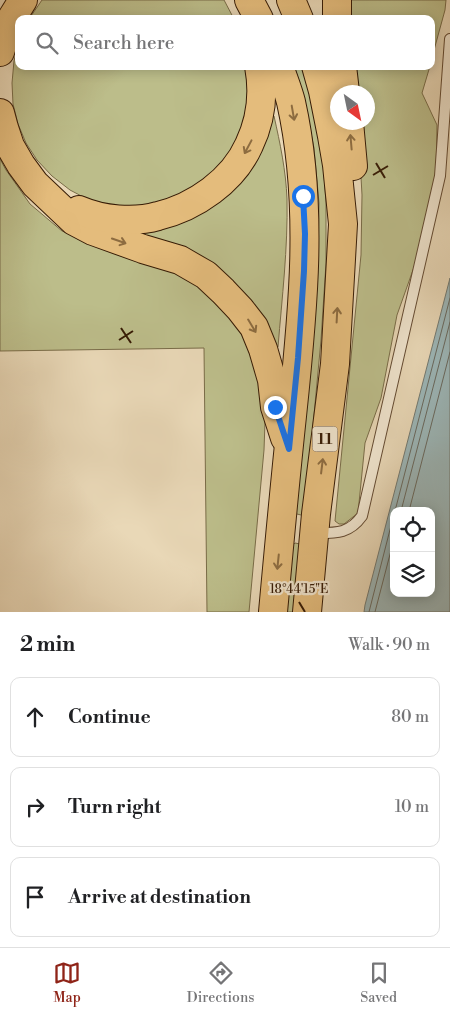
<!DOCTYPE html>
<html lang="en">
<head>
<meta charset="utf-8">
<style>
  :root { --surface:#fff; --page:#f2f2f2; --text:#202124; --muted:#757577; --line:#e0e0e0; --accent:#8f2418 }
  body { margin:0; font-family:"Libre Bodoni",serif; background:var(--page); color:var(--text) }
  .controls { position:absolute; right:15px; bottom:15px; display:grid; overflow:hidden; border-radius:10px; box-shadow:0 2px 12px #0003 }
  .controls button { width:45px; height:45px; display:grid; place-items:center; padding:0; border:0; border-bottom:1px solid var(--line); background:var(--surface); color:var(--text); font:25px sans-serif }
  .compass { position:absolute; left:330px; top:85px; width:45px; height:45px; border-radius:50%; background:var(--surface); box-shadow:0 2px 12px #0003; rotate:147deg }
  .stop { position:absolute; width:15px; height:15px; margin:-11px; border:4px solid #1a73e8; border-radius:50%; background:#fff }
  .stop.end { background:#1a73e8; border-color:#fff; box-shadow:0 1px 5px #0008 }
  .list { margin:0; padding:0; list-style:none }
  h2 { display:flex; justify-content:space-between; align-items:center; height:65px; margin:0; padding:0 20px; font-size:21px }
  h2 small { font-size:16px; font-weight:400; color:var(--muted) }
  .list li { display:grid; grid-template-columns:32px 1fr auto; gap:15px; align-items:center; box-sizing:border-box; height:80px; margin:0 10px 10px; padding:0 10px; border:1px solid var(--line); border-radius:10px }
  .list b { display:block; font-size:19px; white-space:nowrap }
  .list em { font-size:16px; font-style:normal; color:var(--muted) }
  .icon { flex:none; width:28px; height:28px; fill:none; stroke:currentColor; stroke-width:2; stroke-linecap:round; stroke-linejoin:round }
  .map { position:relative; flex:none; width:450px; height:612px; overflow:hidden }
  .search { position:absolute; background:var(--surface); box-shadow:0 2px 12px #0003; left:15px; right:15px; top:15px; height:55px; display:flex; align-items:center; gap:12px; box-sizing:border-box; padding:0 18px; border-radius:10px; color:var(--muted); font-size:19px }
  .sheet { height:335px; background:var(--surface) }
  nav { display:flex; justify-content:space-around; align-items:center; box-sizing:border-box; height:70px; border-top:1px solid var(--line); background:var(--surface); font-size:14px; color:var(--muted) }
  nav a { display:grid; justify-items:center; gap:2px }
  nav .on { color:var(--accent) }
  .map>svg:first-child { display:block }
  .green { fill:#bcbd8a; stroke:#796c48 }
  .water { fill:#9cb7b9; stroke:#737971; fill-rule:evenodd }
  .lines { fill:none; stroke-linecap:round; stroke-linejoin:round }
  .shore { stroke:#69695f; stroke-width:1 }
  .service-casing { stroke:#634a32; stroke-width:12 }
  .primary-casing { stroke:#361b05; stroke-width:30 }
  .service { stroke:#f1e6d0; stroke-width:10 }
  .primary { stroke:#e4bc7c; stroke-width:28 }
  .oneway { stroke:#8d6c40 }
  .route { stroke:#1a73e8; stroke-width:6 }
  .ticks { fill:none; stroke:#361b05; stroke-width:2 }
  .labels { text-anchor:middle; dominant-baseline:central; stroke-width:4.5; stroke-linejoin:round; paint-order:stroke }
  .shield { fill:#f1e6d0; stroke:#6e5842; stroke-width:1 }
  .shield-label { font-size:15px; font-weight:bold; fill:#361b05 }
  .ticks-label { font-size:12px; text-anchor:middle; fill:#361b05; stroke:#f1e6d0; stroke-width:4.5; stroke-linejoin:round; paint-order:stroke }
</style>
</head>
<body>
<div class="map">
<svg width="450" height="612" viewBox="0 0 450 612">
  <rect width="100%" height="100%" fill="#e9d8b7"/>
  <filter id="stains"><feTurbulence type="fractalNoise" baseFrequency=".004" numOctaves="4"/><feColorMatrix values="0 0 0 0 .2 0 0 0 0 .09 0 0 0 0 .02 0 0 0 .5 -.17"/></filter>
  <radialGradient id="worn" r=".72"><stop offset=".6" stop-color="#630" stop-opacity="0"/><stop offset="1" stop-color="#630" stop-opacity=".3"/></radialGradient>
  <!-- green -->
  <g class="green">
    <polygon points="42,0 224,0 234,19 29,19"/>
    <polygon points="348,0 446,0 445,10 431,61 431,19 348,19"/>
    <polygon points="19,42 19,66 251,66 253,82 240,144 195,193 132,209 89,200 70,190 52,176 37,160 26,143 18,124 13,104 12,83 14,61"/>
    <polygon points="294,66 304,66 322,146 326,203 326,263 321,340 305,511 301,515 297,514 294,511 318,261 319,203 314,148 304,99"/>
    <polygon points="352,66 430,66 422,93 437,125 436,176 419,253 397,315 381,398 365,443 358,513 344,524 339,524 335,521 361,255 362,195 358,123 368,122 368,92 355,92"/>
    <path d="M270 115 274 116C280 143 286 171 287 199 288 248 282 298 278 347H275L157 241 128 229 168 224Z"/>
    <polygon points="0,159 6,170 30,204 62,231 113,251 174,270 199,283 239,324 266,394 264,450 249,612 207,612 204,348 0,351"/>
    <polygon points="295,543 300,544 295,612 285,612 293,545"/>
  </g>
  <!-- water -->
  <path class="water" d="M450 278V612H364L365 605ZM394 511H431V593H394Z"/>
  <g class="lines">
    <!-- shore -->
    <g class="shore">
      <polyline points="395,511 450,298"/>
      <polyline points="401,511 450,322"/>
      <polyline points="409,511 450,352"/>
      <polyline points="369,612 394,514"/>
      <polyline points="375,612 394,539"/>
    </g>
    <!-- service casing -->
    <g class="service-casing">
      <path id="service" d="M315 533C336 533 349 534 362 516L440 176 450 39"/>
    </g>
    <!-- primary casing -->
    <g class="primary-casing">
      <g id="primary">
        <polyline points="249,0 259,19"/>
        <polyline points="291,0 299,19"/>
        <polyline points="337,0 337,19"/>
        <polyline points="0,52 10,21 23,0"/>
        <polyline points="342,66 345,92"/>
        <polyline points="0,113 4,128 10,146 21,165 35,184 74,221 93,231 143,249 180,260 206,275 223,291 240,309 254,327 263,349 272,380 275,407 285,438"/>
        <polyline points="349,122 353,166"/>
        <path d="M79 210C102 220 134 223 158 216 195 207 233 181 249 145 261 120 264 93 259 66"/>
        <path d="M273 612C279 547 285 481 292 416 303 312 314 205 291 102 288 90 283 78 279 66"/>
        <polyline points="307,612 316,514 335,364 343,224 337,165 332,136 323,91 316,66"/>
      </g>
    </g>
    <!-- service -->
    <use href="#service" class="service"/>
    <!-- primary -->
    <use href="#primary" class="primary"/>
  </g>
  <!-- one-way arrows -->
  <defs><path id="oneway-shaft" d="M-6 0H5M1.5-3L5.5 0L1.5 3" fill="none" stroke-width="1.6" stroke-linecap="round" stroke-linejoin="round" transform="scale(1.25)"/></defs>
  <g class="oneway">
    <use href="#oneway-shaft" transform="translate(293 113) rotate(80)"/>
    <use href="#oneway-shaft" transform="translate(351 142) rotate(-95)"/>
    <use href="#oneway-shaft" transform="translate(248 147) rotate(118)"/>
    <use href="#oneway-shaft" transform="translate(119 241) rotate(19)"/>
    <use href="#oneway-shaft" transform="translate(337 315) rotate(-87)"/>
    <use href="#oneway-shaft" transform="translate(252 326) rotate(59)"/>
    <use href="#oneway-shaft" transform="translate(322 466) rotate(-83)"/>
    <use href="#oneway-shaft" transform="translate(278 562) rotate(96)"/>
  </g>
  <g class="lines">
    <!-- route -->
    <polyline class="route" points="275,407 289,449 298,358 304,271 305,234 303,196"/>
  </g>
  <!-- ticks -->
  <path class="ticks" d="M376 163 385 178M373 175 388 166M121 328 131 343M119 340 133 331M299 602 305 612"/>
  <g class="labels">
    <!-- shield labels -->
    <rect class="shield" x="312.5" y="426.5" width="25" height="25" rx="4"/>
    <g class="shield-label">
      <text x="325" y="439">11</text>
    </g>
  </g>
  <g class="ticks-label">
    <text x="299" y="593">18°44'15"E</text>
  </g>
  <rect width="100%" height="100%" filter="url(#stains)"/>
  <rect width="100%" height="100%" fill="url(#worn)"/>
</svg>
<div class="controls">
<button><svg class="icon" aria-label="locate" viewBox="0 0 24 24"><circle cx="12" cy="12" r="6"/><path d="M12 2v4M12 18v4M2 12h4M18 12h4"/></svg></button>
<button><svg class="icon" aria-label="layers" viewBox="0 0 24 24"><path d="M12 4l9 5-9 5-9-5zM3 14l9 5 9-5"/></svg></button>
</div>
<svg class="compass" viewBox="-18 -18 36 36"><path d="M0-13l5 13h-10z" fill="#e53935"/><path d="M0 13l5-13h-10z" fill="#757577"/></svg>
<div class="stop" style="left:303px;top:196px"></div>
<div class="stop end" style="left:275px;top:407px"></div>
<div class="search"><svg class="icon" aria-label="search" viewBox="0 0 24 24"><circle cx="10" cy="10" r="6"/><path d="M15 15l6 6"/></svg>Search here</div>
</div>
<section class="sheet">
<h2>2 min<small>Walk · 90 m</small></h2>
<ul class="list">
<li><svg class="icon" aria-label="ahead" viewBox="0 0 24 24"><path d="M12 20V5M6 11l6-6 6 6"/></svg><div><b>Continue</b></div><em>80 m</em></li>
<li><svg class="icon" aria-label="right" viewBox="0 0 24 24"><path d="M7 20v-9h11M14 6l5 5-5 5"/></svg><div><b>Turn right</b></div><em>10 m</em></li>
<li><svg class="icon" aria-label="arrive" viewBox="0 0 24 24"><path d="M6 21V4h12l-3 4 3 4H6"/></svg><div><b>Arrive at destination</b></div></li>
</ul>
</section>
<nav>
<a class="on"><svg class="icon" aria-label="map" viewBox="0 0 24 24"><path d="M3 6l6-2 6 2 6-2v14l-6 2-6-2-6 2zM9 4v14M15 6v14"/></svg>Map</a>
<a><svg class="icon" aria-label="directions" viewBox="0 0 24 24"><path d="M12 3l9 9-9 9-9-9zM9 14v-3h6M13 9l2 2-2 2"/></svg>Directions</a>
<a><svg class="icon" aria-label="saved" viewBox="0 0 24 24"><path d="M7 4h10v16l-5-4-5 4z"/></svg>Saved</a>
</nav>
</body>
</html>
